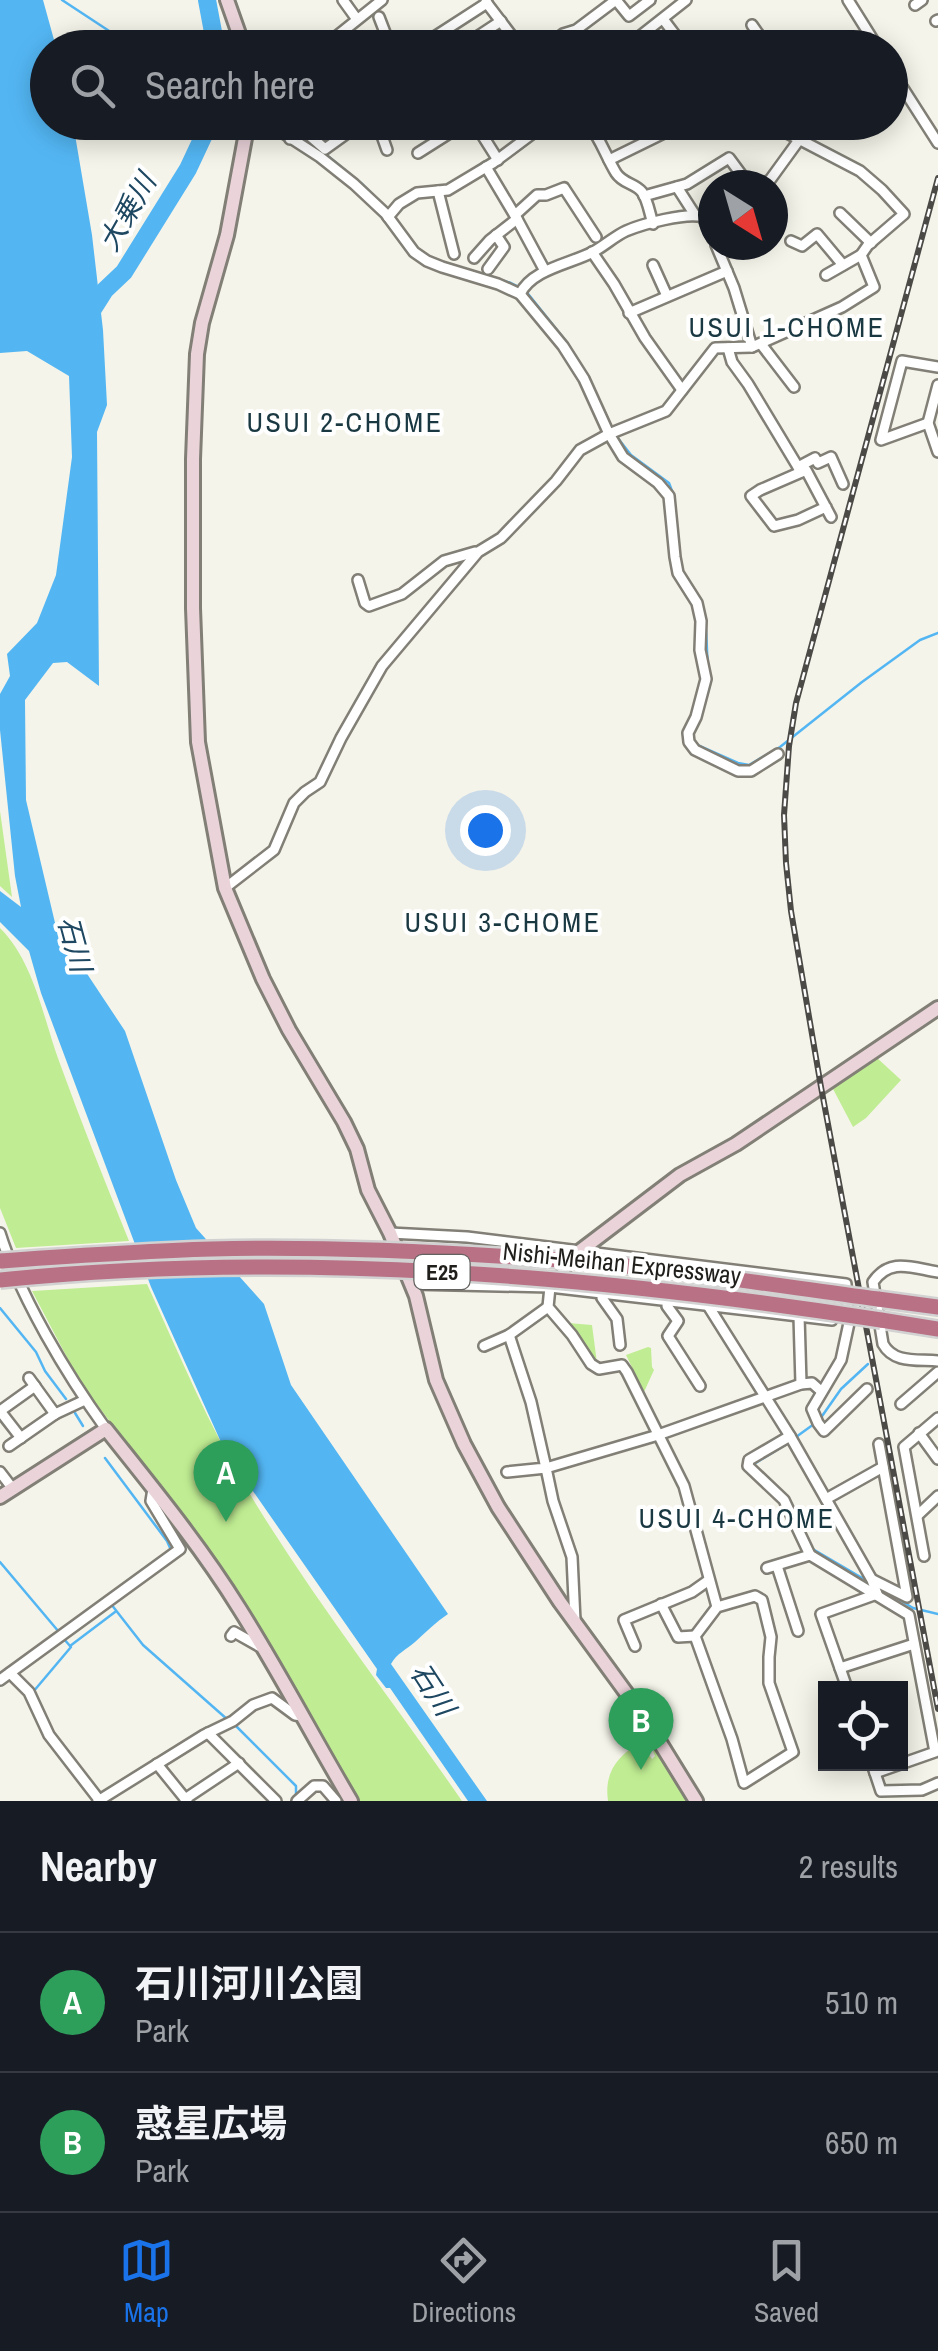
<!DOCTYPE html>
<html lang="en">
<head>
<meta charset="utf-8">
<style>
  :root { --surface:#171b24; --page:#242831; --text:#f1f3f6; --muted:#9ea1a6; --line:#363941; --accent:#1a73e8 }
  body { margin:0; font-family:"Archivo Narrow","Noto Sans JP",sans-serif; background:var(--page); color:var(--text) }
  .controls { position:absolute; right:30px; bottom:30px; display:grid; overflow:hidden; border-radius:0px; box-shadow:0 5px 25px #0003 }
  .controls button { width:90px; height:90px; display:grid; place-items:center; padding:0; border:0; border-bottom:2px solid var(--line); background:var(--surface); color:var(--text); font:50px sans-serif }
  .compass { position:absolute; left:698px; top:170px; width:90px; height:90px; border-radius:50%; background:var(--surface); box-shadow:0 5px 25px #0003; rotate:143deg }
  .you { position:absolute; left:485px; top:830px; width:35px; height:35px; margin:-25px; border:8px solid #fff; border-radius:50%; background:#1a73e8; box-shadow:0 0 0 15px #1a73e833 }
  .badge { display:grid; place-items:center; width:65px; height:65px; border-radius:50%; background:var(--accent); color:#fff; font-size:32px; font-weight:700 }
  .pin { position:absolute; translate:-50% -82px; filter:drop-shadow(0 2px 5px #0008) }
  .pin::after { content:''; position:absolute; top:52px; width:35px; height:30px; background:inherit; clip-path:polygon(0 0,100% 0,50% 100%) }
  .list { margin:0; padding:0; list-style:none }
  h2 { display:flex; justify-content:space-between; align-items:center; height:130px; margin:0; padding:0 40px; font-size:42px }
  h2 small { font-size:32px; font-weight:400; color:var(--muted) }
  .list li { display:grid; grid-template-columns:65px 1fr auto; gap:30px; align-items:center; box-sizing:border-box; height:140px; padding:0 40px; border-top:2px solid var(--line) }
  .list b { display:block; font-size:38px; white-space:nowrap }
  .list p { margin:0; font-size:32px; white-space:nowrap; color:var(--muted) }
  .list em { font-size:32px; font-style:normal; color:var(--muted) }
  .icon { flex:none; width:55px; height:55px; fill:none; stroke:currentColor; stroke-width:2; stroke-linecap:round; stroke-linejoin:round }
  .map { position:relative; flex:none; width:938px; height:1801px; overflow:hidden }
  .search { position:absolute; background:var(--surface); box-shadow:0 5px 25px #0003; left:30px; right:30px; top:30px; height:110px; display:flex; align-items:center; gap:25px; box-sizing:border-box; padding:0 35px; border-radius:55px; color:var(--muted); font-size:38px }
  .sheet { height:410px; background:var(--surface) }
  nav { display:flex; justify-content:space-around; align-items:center; box-sizing:border-box; height:140px; border-top:2px solid var(--line); background:var(--surface); font-size:28px; color:var(--muted) }
  nav a { display:grid; justify-items:center; gap:5px }
  nav .on { color:var(--accent) }
  .map>svg:first-child { display:block }
  .green { fill:#c0ed93 }
  .water { fill:#53b6f3 }
  .lines { fill:none; stroke-linecap:round; stroke-linejoin:round }
  .stream { stroke:#53b6f3; stroke-width:2.5 }
  .river { stroke:#53b6f3; stroke-width:18 }
  .street-casing { stroke:#817f76; stroke-width:14 }
  .secondary-casing { stroke:#817f76; stroke-width:18 }
  .highway-casing { stroke:#d2d2d2; stroke-width:20 }
  .street { stroke:#fff; stroke-width:9 }
  .secondary { stroke:#ead4da; stroke-width:12 }
  .highway { stroke:#b87185; stroke-width:15 }
  .rail-casing { stroke:#4b4a46; stroke-width:6 }
  .rail { stroke:#fff; stroke-width:2.5; stroke-dasharray:8; stroke-linecap:butt }
  .highway-bridge-casing { stroke:#d2d2d2; stroke-width:20; stroke-linecap:butt }
  .highway-bridge { stroke:#b87185; stroke-width:15 }
  .labels { text-anchor:middle; dominant-baseline:central; stroke-width:8; stroke-linejoin:round; paint-order:stroke }
  .shield { fill:#fff; stroke:#636260; stroke-width:2.5 }
  .shield-label { font-size:22px; font-weight:bold; fill:#201f1c }
  .street-label { font-size:25px; fill:#201f1c; stroke:#fff }
  .water-label { font-size:28px; font-style:italic; fill:#1e4761; stroke:#fff }
  .neighbourhood-label { font-size:28px; letter-spacing:2.5px; fill:#193841; stroke:#fff }
</style>
</head>
<body>
<div class="map">
<svg width="938" height="1801" viewBox="0 0 938 1801">
  <rect width="100%" height="100%" fill="#f5f4ea"/>
  <!-- green -->
  <g class="green">
    <polygon points="0,811 12,897 0,886"/>
    <path d="M0 928C34 962 43 1017 59 1061 81 1122 105 1182 129 1241L16 1248 0 1208Z"/>
    <polygon points="876,1057 901,1080 866,1118 853,1127 832,1087"/>
    <path d="M147 1284C179 1354 209 1426 248 1491 313 1599 391 1698 462 1801H357L241 1596 80 1382 32 1291Z"/>
    <polygon points="568,1323 592,1325 597,1363 581,1338"/>
    <polygon points="648,1347 651,1348 652,1367 654,1370 644,1392 626,1355"/>
    <path d="M640 1742 652 1759 655 1756 653 1751 657 1748 691 1801H608C604 1772 617 1757 640 1742Z"/>
  </g>
  <!-- water -->
  <path class="water" d="M0 0H43L56 47 48 48V122L73 123 92 235 103 330 107 405 97 432 99 686 67 662 53 663 25 700 26 800 56 927 125 1031 176 1180 196 1228 264 1304 291 1385 448 1614C436 1622 426 1632 415 1642 406 1650 397 1653 391 1664L487 1801H468L390 1688H386L376 1675 377 1669 225 1451 151 1287 41 993 29 951 0 922V891L21 907 15 876 0 730V694L10 676 7 654 37 623 56 575 72 457 69 376 27 351 0 353Z"/>
  <g class="lines">
    <!-- stream -->
    <g class="stream">
      <polyline points="62,0 135,48"/>
      <polyline points="283,122 294,130"/>
      <polyline points="301,134 318,148"/>
      <polyline points="324,153 361,183 382,204"/>
      <polyline points="426,255 446,264"/>
      <polyline points="501,280 511,283 525,290 565,340 585,372"/>
      <polyline points="591,383 613,430"/>
      <polyline points="617,437 631,455 669,483 674,496 678,539"/>
      <path d="M690 584C710 613 705 633 708 667"/>
      <polyline points="701,715 710,685"/>
      <polyline points="695,744 738,763 749,765 780,747 862,682 920,640 938,633"/>
      <polyline points="0,1308 36,1352 45,1371 66,1399"/>
      <polyline points="75,1413 83,1426"/>
      <polyline points="820,1419 841,1389 868,1364"/>
      <polyline points="796,1437 814,1424"/>
      <polyline points="105,1458 167,1541 171,1550"/>
      <polyline points="754,1464 790,1442"/>
      <polyline points="811,1548 869,1582"/>
      <polyline points="0,1562 59,1632"/>
      <polyline points="880,1588 913,1608 938,1614"/>
      <polyline points="111,1604 143,1645 228,1720"/>
      <polyline points="70,1646 115,1612"/>
      <polyline points="33,1692 71,1647 63,1638"/>
      <polyline points="235,1725 296,1786 296,1796"/>
      <polyline points="107,1801 137,1782"/>
    </g>
    <!-- river -->
    <g class="river">
      <polyline points="207,0 216,48"/>
      <polyline points="86,320 105,290 124,272 188,169 210,122"/>
    </g>
    <!-- street casing -->
    <g class="street-casing">
      <g id="street">
        <polyline points="343,0 356,18"/>
        <polyline points="848,0 878,48"/>
        <polyline points="486,2 521,48"/>
        <polyline points="915,5 922,0"/>
        <polyline points="379,17 391,48"/>
        <polyline points="663,19 685,48"/>
        <polyline points="936,21 938,20"/>
        <polyline points="752,25 768,48"/>
        <polyline points="422,45 487,3"/>
        <polyline points="322,48 382,0"/>
        <polyline points="460,48 501,21"/>
        <polyline points="545,48 563,34 576,30 616,0 629,16 650,0"/>
        <polyline points="625,48 686,0"/>
        <polyline points="890,68 938,143"/>
        <polyline points="266,122 320,157 354,184 386,214 414,252 427,261 442,267 498,284 520,294 563,346 584,379 609,434 623,457 658,483 669,496 675,557 678,573 697,603 701,621 700,650 706,679 696,717 688,733 689,742 695,750 738,771 751,771 778,754"/>
        <polyline points="377,122 387,150"/>
        <polyline points="474,122 498,160"/>
        <path d="M587 122C601 139 605 155 616 173 623 184 635 183 642 192 648 200 650 215 653 224"/>
        <polyline points="766,122 860,171 882,190 904,214 868,245 861,255 826,275"/>
        <polyline points="290,139 301,128 325,149 357,126 356,122"/>
        <polyline points="418,153 467,122"/>
        <polyline points="609,160 662,134"/>
        <polyline points="486,167 517,219 545,271"/>
        <polyline points="760,185 770,180 799,140"/>
        <polyline points="677,187 695,215"/>
        <polyline points="438,191 454,254"/>
        <polyline points="644,196 687,184 729,158 749,185"/>
        <polyline points="713,211 703,217 713,239"/>
        <polyline points="840,213 871,243"/>
        <polyline points="515,215 537,195 546,195 564,188 596,237"/>
        <polyline points="388,217 399,204 417,193 448,190 493,163 548,122"/>
        <polyline points="791,241 802,246 817,234 843,265"/>
        <polyline points="592,252 614,284 645,338 682,390"/>
        <polyline points="474,258 490,240 517,219"/>
        <polyline points="653,265 667,296"/>
        <polyline points="488,269 504,247 496,235"/>
        <path d="M520 294C532 269 570 264 593 252 604 246 615 236 626 231 642 224 687 212 703 217"/>
        <polyline points="629,313 727,271"/>
        <polyline points="761,344 794,387"/>
        <polyline points="752,347 842,307 874,287 861,255"/>
        <polyline points="728,348 732,362 748,384 801,472"/>
        <polyline points="938,385 928,423 938,452"/>
        <polyline points="928,423 881,440 902,361 938,367"/>
        <polyline points="798,467 815,458 818,463 831,457 843,484"/>
        <polyline points="826,507 798,520 774,526 751,496 760,490 806,470 831,517"/>
        <polyline points="358,580 365,603 369,606 402,594 444,561 475,552"/>
        <polyline points="225,888 274,850 294,803 305,792 320,782 341,738 382,666 478,552 501,538 556,481 580,450 609,434 666,411 715,348 752,347 734,288 716,245"/>
        <path d="M0 1233C20 1297 67 1375 106 1429"/>
        <polyline points="390,1233 467,1237 846,1284 849,1323 841,1360 812,1409 818,1423 824,1431 867,1389"/>
        <polyline points="571,1262 550,1287 548,1307 572,1335 591,1364 599,1369 622,1365 627,1372 684,1486 717,1607 755,1596 762,1600 771,1637 769,1657 769,1683 793,1752 744,1783 732,1739 695,1636 717,1607"/>
        <path d="M938 1272C912 1268 890 1257 873 1282L883 1344C894 1364 918 1359 938 1361"/>
        <polyline points="411,1284 550,1287 832,1320"/>
        <polyline points="603,1293 602,1298 617,1319 620,1345"/>
        <polyline points="668,1300 667,1306 678,1321 668,1336 700,1386"/>
        <polyline points="707,1304 790,1436 872,1580 877,1594"/>
        <polyline points="799,1316 801,1384"/>
        <polyline points="484,1346 509,1335 548,1307"/>
        <polyline points="29,1378 55,1414"/>
        <polyline points="901,1404 938,1372"/>
        <polyline points="0,1411 35,1386"/>
        <polyline points="0,1411 21,1438"/>
        <polyline points="919,1433 938,1459"/>
        <polyline points="790,1436 749,1460 748,1466 784,1500 810,1555"/>
        <polyline points="9,1446 55,1414 85,1400"/>
        <polyline points="0,1472 13,1489"/>
        <polyline points="507,1472 546,1468 531,1402 509,1335"/>
        <polyline points="826,1499 883,1467"/>
        <polyline points="918,1515 938,1496"/>
        <polyline points="924,1556 904,1447 938,1418"/>
        <polyline points="777,1566 798,1631"/>
        <polyline points="767,1568 810,1555 909,1615 935,1752 875,1773"/>
        <polyline points="873,1580 907,1597 879,1444"/>
        <polyline points="661,1604 678,1637 695,1636"/>
        <polyline points="575,1621 572,1557 553,1501 546,1468 658,1435 801,1384 812,1383 821,1391"/>
        <polyline points="231,1636 234,1632 266,1650"/>
        <polyline points="635,1646 624,1620 692,1592 709,1580"/>
        <polyline points="840,1668 914,1644"/>
        <polyline points="10,1673 29,1692 49,1735 100,1801"/>
        <polyline points="0,1680 180,1549 151,1501 153,1489"/>
        <polyline points="847,1688 821,1614 877,1594"/>
        <polyline points="208,1733 276,1801"/>
        <polyline points="157,1764 187,1801"/>
        <polyline points="872,1764 881,1791 922,1790 938,1783"/>
        <polyline points="185,1799 239,1763"/>
        <polyline points="98,1801 204,1735 233,1721 253,1705 272,1698 295,1715 302,1716"/>
        <polyline points="297,1801 314,1786 323,1786 336,1801"/>
      </g>
    </g>
    <!-- secondary casing -->
    <g class="secondary-casing">
      <g id="secondary">
        <polyline points="227,0 244,48"/>
        <polyline points="248,122 227,235 202,323 197,354 193,459 193,608 198,742 225,888 263,979 289,1030 344,1122 357,1149 368,1190 390,1233 416,1296 436,1380 464,1444 498,1507 560,1602 646,1720 696,1801"/>
        <polyline points="580,1251 680,1175 736,1144 938,1008"/>
        <path d="M0 1497 106 1429C152 1487 200 1545 239 1608 279 1671 313 1737 351 1801"/>
      </g>
    </g>
    <!-- highway casing -->
    <g class="highway-casing">
      <g id="highway">
        <polyline points="878,1299 938,1307"/>
        <polyline points="881,1320 938,1329"/>
      </g>
    </g>
    <!-- street -->
    <use href="#street" class="street"/>
    <!-- secondary -->
    <use href="#secondary" class="secondary"/>
    <!-- highway -->
    <use href="#highway" class="highway"/>
    <!-- rail casing -->
    <g class="rail-casing">
      <polyline id="rail" points="938,178 796,703 789,746 784,815 786,863 791,911 821,1087 938,1709"/>
    </g>
    <!-- rail -->
    <use href="#rail" class="rail"/>
    <!-- highway-bridge casing -->
    <g class="highway-bridge-casing">
      <g id="highway-bridge">
        <path d="M0 1261C71 1256 141 1251 212 1249 328 1246 446 1252 561 1260 667 1268 772 1285 878 1299"/>
        <path d="M0 1280C294 1250 590 1275 881 1320"/>
      </g>
    </g>
    <!-- highway-bridge -->
    <use href="#highway-bridge" class="highway-bridge"/>
  </g>
  <g class="labels">
    <!-- shield labels -->
    <rect class="shield" x="414.5" y="1255" width="55" height="34" rx="8"/>
    <g class="shield-label">
      <text x="442" y="1272">E25</text>
    </g>
    <!-- street labels -->
    <g class="street-label">
      <text transform="translate(622 1263) rotate(6)">Nishi-Meihan Expressway</text>
    </g>
    <!-- water labels -->
    <g class="water-label">
      <text transform="translate(127 212) rotate(-60)">大乗川</text>
      <text transform="translate(75 944) rotate(75)">石川</text>
      <text transform="translate(433 1689) rotate(57)">石川</text>
    </g>
    <!-- neighbourhood labels -->
    <g class="neighbourhood-label">
      <text x="787" y="327">USUI 1-CHOME</text>
      <text x="345" y="422">USUI 2-CHOME</text>
      <text x="503" y="922">USUI 3-CHOME</text>
      <text x="737" y="1518">USUI 4-CHOME</text>
    </g>
  </g>
</svg>
<div class="controls">
<button><svg class="icon" aria-label="locate" viewBox="0 0 24 24"><circle cx="12" cy="12" r="6"/><path d="M12 2v4M12 18v4M2 12h4M18 12h4"/></svg></button>
</div>
<svg class="compass" viewBox="-18 -18 36 36"><path d="M0-13l5 13h-10z" fill="#e53935"/><path d="M0 13l5-13h-10z" fill="#9ea1a6"/></svg>
<div class="you"></div>
<div class="pin badge" style="left:226px;top:1522px;background:#2e9e5b">A</div>
<div class="pin badge" style="left:641px;top:1770px;background:#2e9e5b">B</div>
<div class="search"><svg class="icon" aria-label="search" viewBox="0 0 24 24"><circle cx="10" cy="10" r="6"/><path d="M15 15l6 6"/></svg>Search here</div>
</div>
<section class="sheet">
<h2>Nearby<small>2 results</small></h2>
<ul class="list">
<li><span class="badge" style="background:#2e9e5b">A</span><div><b>石川河川公園</b><p>Park</p></div><em>510 m</em></li>
<li><span class="badge" style="background:#2e9e5b">B</span><div><b>惑星広場</b><p>Park</p></div><em>650 m</em></li>
</ul>
</section>
<nav>
<a class="on"><svg class="icon" aria-label="map" viewBox="0 0 24 24"><path d="M3 6l6-2 6 2 6-2v14l-6 2-6-2-6 2zM9 4v14M15 6v14"/></svg>Map</a>
<a><svg class="icon" aria-label="directions" viewBox="0 0 24 24"><path d="M12 3l9 9-9 9-9-9zM9 14v-3h6M13 9l2 2-2 2"/></svg>Directions</a>
<a><svg class="icon" aria-label="saved" viewBox="0 0 24 24"><path d="M7 4h10v16l-5-4-5 4z"/></svg>Saved</a>
</nav>
</body>
</html>
